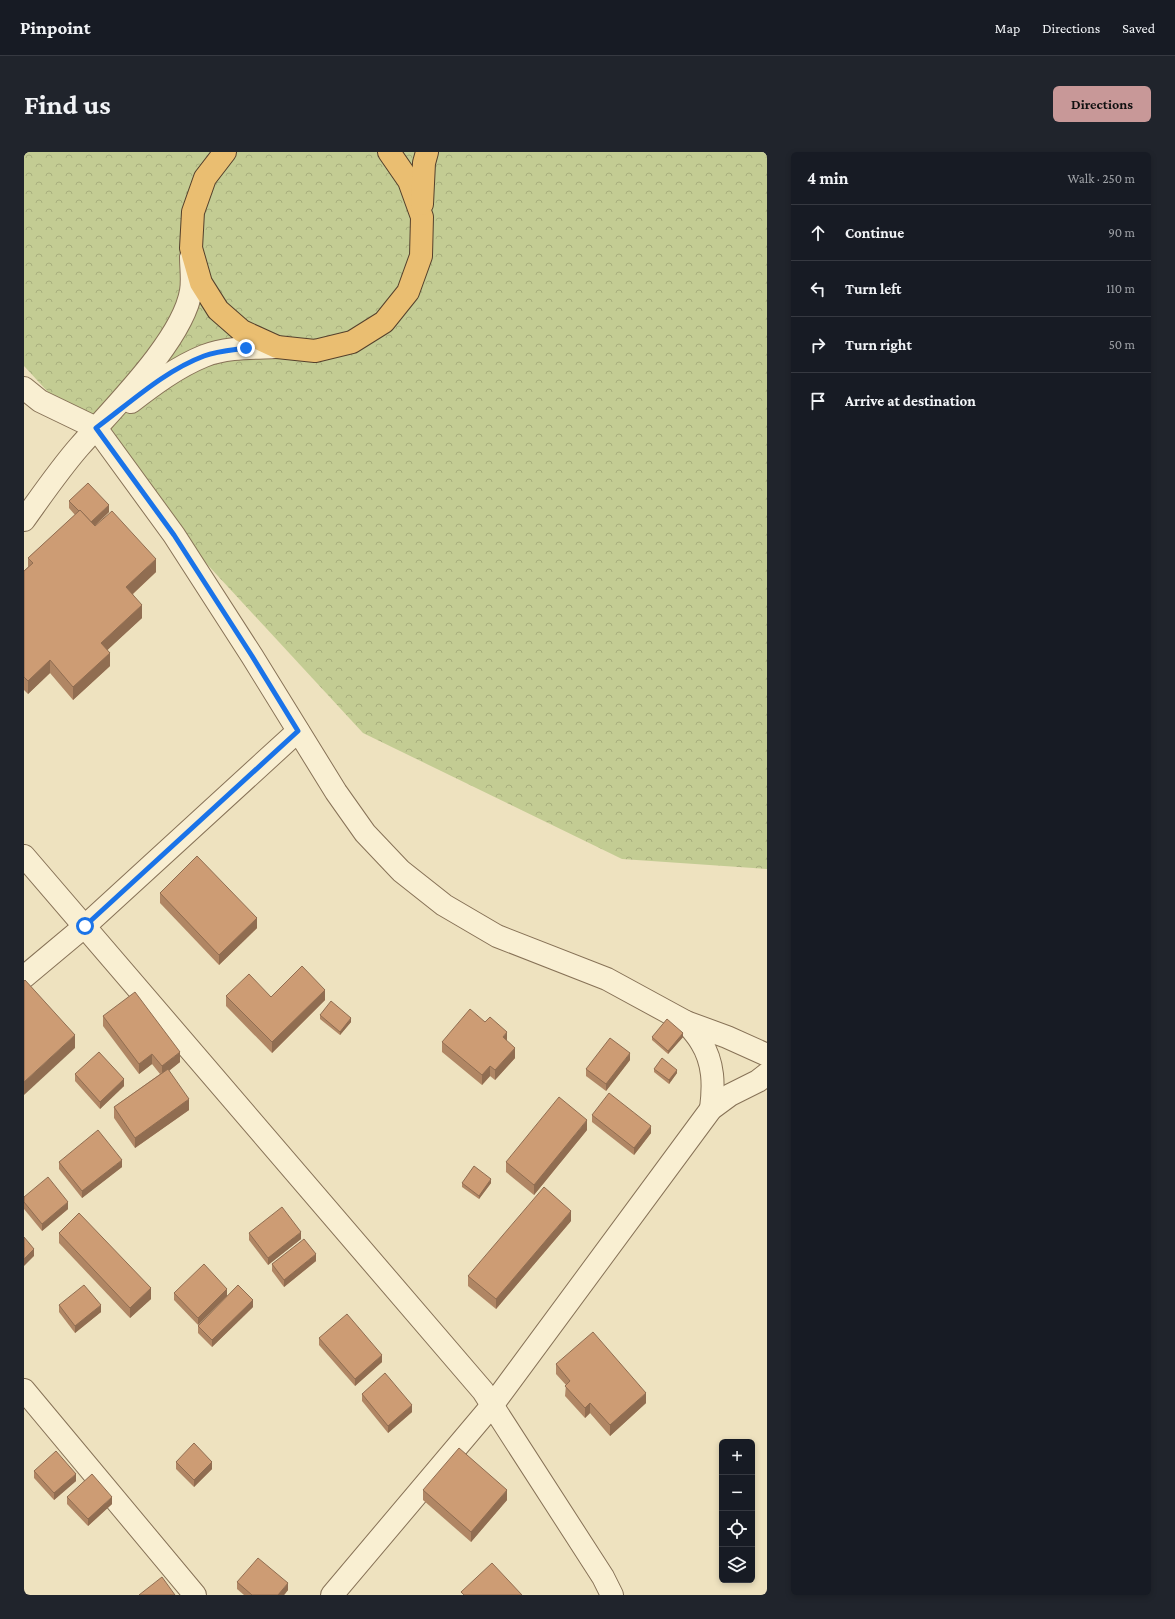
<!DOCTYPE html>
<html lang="en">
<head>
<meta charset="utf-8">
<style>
  :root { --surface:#171b24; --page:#20242c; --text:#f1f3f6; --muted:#9ea1a6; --line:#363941; --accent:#c89898 }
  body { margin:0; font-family:"Crimson Pro",serif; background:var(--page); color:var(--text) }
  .controls { position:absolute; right:12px; bottom:12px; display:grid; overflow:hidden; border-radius:6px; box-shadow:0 2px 6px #0003 }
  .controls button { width:36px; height:36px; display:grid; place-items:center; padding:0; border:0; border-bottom:1px solid var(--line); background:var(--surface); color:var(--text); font:20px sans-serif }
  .stop { position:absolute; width:12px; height:12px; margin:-9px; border:3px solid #1a73e8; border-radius:50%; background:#fff }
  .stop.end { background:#1a73e8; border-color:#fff; box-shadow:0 1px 4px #0008 }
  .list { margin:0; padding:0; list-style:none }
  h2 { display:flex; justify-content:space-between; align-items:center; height:52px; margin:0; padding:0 16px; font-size:17px }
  h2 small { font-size:13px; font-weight:400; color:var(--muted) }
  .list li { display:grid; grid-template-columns:26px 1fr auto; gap:12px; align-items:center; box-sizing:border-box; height:56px; padding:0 16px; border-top:1px solid var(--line) }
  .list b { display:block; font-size:15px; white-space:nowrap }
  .list em { font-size:13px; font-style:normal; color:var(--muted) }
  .icon { flex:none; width:22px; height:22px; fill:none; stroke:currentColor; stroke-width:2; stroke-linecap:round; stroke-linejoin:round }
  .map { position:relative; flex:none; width:743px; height:1443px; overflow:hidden; border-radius:6px }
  header { display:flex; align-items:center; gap:24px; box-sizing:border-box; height:56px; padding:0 20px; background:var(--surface); border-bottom:1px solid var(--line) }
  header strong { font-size:19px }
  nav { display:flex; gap:22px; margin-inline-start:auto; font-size:14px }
  .intro { display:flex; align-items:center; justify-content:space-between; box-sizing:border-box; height:96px; padding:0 24px }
  h1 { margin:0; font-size:28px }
  .button { padding:10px 18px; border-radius:6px; background:var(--accent); color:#111; font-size:14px; font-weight:700 }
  main { display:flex; gap:24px; padding:0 24px }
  aside { flex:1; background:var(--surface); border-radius:6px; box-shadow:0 2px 6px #0003 }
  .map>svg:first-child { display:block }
  .forest { fill:url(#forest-crowns) }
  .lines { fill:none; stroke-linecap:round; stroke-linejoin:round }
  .minor-casing { stroke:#877257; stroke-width:24 }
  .tertiary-casing { stroke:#877257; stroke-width:24 }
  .trunk-casing { stroke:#54402c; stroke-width:24 }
  .minor { stroke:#f9efd2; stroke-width:22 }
  .tertiary { stroke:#f9efd2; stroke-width:22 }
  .trunk { stroke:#eabe71; stroke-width:22 }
  .wall { fill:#b08664 }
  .shaded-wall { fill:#906d51 }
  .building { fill:#cd9c74; stroke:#906d51 }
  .route { stroke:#1a73e8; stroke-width:5 }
</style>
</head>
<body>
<header>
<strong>Pinpoint</strong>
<nav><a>Map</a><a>Directions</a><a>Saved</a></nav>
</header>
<div class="intro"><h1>Find us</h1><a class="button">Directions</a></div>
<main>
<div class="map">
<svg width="743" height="1443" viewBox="0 0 743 1443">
  <defs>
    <pattern id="forest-crowns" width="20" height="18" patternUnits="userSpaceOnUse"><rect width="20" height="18" fill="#c3cc93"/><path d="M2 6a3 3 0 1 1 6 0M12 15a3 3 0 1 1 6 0" fill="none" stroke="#a8af7e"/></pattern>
  </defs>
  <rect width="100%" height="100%" fill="#eee2bf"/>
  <!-- forest -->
  <polygon class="forest" points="0,0 743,0 743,717 598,707 339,581 0,214"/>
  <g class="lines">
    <!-- minor casing -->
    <g class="minor-casing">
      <g id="minor">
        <polyline points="0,236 16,249 72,276 150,383 228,504 312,640 341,681 377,719 420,753 473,784 583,827 662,870 703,885 743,903"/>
        <polyline points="0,704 459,1239 579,1425 588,1443"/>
        <polyline points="0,825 61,774 274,579"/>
        <path d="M662 870C667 877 673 883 677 890 690 911 690 933 687 957"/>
        <polyline points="0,1238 171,1443"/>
        <polyline points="308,1443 470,1251 687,957 706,943 734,929 743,922"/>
      </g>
    </g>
    <!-- tertiary casing -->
    <g class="tertiary-casing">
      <g id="tertiary">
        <path d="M107 250C129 233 153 215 180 204 202 195 229 196 253 195"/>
        <path d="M0 368C18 343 35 318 55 295 88 257 159 188 167 139 169 128 167 116 167 105"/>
      </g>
    </g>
    <!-- trunk casing -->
    <g class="trunk-casing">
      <g id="trunk">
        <polyline points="201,0 181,26 169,60 167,96 177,131 194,158 218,179 253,195 291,199 328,190 360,170 384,140 397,104 398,65 385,29 365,0"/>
        <polyline points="398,52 400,11 403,0"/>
      </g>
    </g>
    <!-- minor -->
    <use href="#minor" class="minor"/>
    <!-- tertiary -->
    <use href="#tertiary" class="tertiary"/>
    <!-- trunk -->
    <use href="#trunk" class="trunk"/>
  </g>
  <!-- wall -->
  <g class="wall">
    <polygon points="45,349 85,360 71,374 132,420 109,442 118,466 83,498 86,514 49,548 26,521 4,542 0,538 0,419 4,415 4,406 51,363 45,356"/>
    <polygon points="136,741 233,776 195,813 136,751"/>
    <polygon points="202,844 247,845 301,848 248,901 202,854"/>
    <polygon points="296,863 327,870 316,883 296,867"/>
    <polygon points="79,864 156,910 145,919 165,958 111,996 90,966 90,955 136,922 128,912 115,922 79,874"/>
    <polygon points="628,885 659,885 644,902 628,888"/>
    <polygon points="483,889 491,906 471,928 466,924 458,933 418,900 418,890"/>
    <polygon points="606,908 582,939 562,924 562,917"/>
    <polygon points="630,917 653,921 645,932 630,920"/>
    <polygon points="51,922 100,934 76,957 51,929"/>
    <polygon points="568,963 627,981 610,1003 568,970"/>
    <polygon points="563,978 510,1043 482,1020 482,1010"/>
    <polygon points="35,1010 98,1015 58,1046 35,1017"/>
    <polygon points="438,1031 467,1031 455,1047 438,1035"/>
    <polygon points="0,1045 44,1057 18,1079 0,1057"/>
    <polygon points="547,1069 472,1157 444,1134 444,1124"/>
    <polygon points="35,1081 127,1147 106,1166 35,1091"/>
    <polygon points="225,1081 277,1087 244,1113 225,1088"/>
    <polygon points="292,1109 260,1135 248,1119 248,1112"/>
    <polygon points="150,1141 203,1144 174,1173 150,1148"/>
    <polygon points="35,1153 77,1160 51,1181 35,1160"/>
    <polygon points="229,1155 188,1195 174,1181 174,1174"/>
    <polygon points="295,1186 358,1210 331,1234 295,1193"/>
    <polygon points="532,1212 622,1251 586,1284 566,1261 561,1266 541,1244 542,1233 532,1222"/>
    <polygon points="338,1242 388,1260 364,1281 338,1249"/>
    <polygon points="152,1310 188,1317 170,1335 152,1317"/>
    <polygon points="10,1319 52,1329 30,1348 10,1326"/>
    <polygon points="399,1338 483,1348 447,1390 399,1348"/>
    <polygon points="43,1345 88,1352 64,1374 43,1352"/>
    <polygon points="213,1430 264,1438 260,1443 220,1443 213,1437"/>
  </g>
  <!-- shaded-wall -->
  <g class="shaded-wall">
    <polygon points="85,353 85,360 66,378 66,371"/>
    <polygon points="132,407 132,420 102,448 102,435"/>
    <polygon points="118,453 118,466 77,504 77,491"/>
    <polygon points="86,501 86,514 49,548 49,535"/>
    <polygon points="26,508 26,521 4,542 4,529"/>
    <polygon points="233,766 233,776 195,813 195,803"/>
    <polygon points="301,838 301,848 248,901 248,890"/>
    <polygon points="327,866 327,870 316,883 316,880"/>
    <polygon points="483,880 483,890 479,885"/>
    <polygon points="659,881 659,885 644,902 644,899"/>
    <polygon points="51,883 51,896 0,943 0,930"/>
    <polygon points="491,896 491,906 471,928 471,918"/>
    <polygon points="156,900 156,910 138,924 138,914"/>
    <polygon points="606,901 606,908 582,939 582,932"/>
    <polygon points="128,902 128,912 115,922 115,912"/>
    <polygon points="466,914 466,924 458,933 458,923"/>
    <polygon points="653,918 653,921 645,932 645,928"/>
    <polygon points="100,927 100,934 76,957 76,950"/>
    <polygon points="165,947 165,958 111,996 111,986"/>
    <polygon points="563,968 563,978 510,1043 510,1033"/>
    <polygon points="627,974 627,981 610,1003 610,996"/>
    <polygon points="98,1008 98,1015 58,1046 58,1039"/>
    <polygon points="467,1027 467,1031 455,1047 455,1044"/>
    <polygon points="44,1050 44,1057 18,1079 18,1072"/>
    <polygon points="547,1059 547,1069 472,1157 472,1147"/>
    <polygon points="277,1080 277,1087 244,1113 244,1106"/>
    <polygon points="10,1097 10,1104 0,1114 0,1107"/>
    <polygon points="292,1102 292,1109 260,1135 260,1128"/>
    <polygon points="127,1136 127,1147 106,1166 106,1156"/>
    <polygon points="203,1137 203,1144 174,1173 174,1166"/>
    <polygon points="229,1148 229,1155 188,1195 188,1188"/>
    <polygon points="77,1153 77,1160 51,1181 51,1174"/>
    <polygon points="358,1203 358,1210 331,1234 331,1227"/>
    <polygon points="622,1241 622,1251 586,1284 586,1273"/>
    <polygon points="566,1251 566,1261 561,1266 561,1256"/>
    <polygon points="388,1253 388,1260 364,1281 364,1274"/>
    <polygon points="188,1310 188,1317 170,1335 170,1328"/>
    <polygon points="52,1322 52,1329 30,1348 30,1341"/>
    <polygon points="483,1338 483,1348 447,1390 447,1380"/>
    <polygon points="88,1345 88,1352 64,1374 64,1367"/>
    <polygon points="264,1431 264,1438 260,1443 254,1443"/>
  </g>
  <!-- building -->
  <g class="building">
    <polygon points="64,331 85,353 67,370 56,358 55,359 45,349"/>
    <polygon points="56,358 71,374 88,359 132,407 102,435 118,453 77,491 86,501 49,535 26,508 4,529 0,525 0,419 9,411 4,406"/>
    <polygon points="173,704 233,766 195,803 136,741"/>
    <polygon points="278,814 301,838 248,890 202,844 225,822 247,845"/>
    <polygon points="1,828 51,883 0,930 0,829"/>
    <polygon points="111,840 156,900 138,914 128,902 115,912 79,864"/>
    <polygon points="307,849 327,866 316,880 296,863"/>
    <polygon points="446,857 461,870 466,865 483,880 479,885 491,896 471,918 466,914 458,923 418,890"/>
    <polygon points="643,867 659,881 644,899 628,885"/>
    <polygon points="586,886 606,901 582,932 562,917"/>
    <polygon points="75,900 100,927 76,950 51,922"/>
    <polygon points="638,906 653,918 645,928 630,917"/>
    <polygon points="144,917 165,947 111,986 90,955"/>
    <polygon points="585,941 627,974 610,996 568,963"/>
    <polygon points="535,945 563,968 510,1033 482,1010"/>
    <polygon points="74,978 98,1008 58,1039 35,1010"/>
    <polygon points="450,1014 467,1027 455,1044 438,1031"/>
    <polygon points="24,1025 44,1050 18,1072 0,1050 0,1045"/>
    <polygon points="520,1035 547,1059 472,1147 444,1124"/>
    <polygon points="258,1055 277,1080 244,1106 225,1081"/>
    <polygon points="55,1061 127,1136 106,1156 35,1081"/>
    <polygon points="0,1085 10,1097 0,1107"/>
    <polygon points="280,1087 292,1102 260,1128 248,1112"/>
    <polygon points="180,1112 203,1137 174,1166 150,1141"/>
    <polygon points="60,1133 77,1153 51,1174 35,1153"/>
    <polygon points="214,1133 229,1148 188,1188 174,1174"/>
    <polygon points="323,1162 358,1203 331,1227 295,1186"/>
    <polygon points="569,1180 622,1241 586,1273 566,1251 561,1256 541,1234 546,1229 532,1212"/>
    <polygon points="361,1221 388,1253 364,1274 338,1242"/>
    <polygon points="170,1291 188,1310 170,1328 152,1310"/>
    <polygon points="435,1296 483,1338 447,1380 399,1338"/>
    <polygon points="32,1299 52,1322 30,1341 10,1319"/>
    <polygon points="68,1322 88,1345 64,1367 43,1345"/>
    <polygon points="234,1406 264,1431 254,1443 228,1443 213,1430"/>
    <polygon points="468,1411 498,1443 440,1443 437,1440"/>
    <polygon points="138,1425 151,1443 115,1443"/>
  </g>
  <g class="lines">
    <!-- route -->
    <path class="route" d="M61 774 274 579 228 504 150 383 72 276C106 251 140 219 180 204 193 199 208 198 222 196"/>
  </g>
</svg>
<div class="controls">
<button>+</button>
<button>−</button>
<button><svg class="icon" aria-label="locate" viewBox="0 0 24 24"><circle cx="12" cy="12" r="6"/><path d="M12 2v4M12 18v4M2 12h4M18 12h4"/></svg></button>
<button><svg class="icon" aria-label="layers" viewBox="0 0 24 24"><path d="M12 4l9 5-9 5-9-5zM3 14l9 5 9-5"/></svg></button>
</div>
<div class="stop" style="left:61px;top:774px"></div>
<div class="stop end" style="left:222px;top:196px"></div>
</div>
<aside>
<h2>4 min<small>Walk · 250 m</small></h2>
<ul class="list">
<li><svg class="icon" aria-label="ahead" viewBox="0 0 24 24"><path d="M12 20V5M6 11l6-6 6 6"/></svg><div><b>Continue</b></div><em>90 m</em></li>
<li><svg class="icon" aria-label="left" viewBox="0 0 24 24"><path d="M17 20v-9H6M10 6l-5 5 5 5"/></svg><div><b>Turn left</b></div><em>110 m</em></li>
<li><svg class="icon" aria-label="right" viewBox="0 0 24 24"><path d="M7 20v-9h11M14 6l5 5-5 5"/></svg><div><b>Turn right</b></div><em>50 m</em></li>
<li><svg class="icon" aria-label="arrive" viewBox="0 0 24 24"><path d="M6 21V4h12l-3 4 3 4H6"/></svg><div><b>Arrive at destination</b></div></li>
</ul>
</aside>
</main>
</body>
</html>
